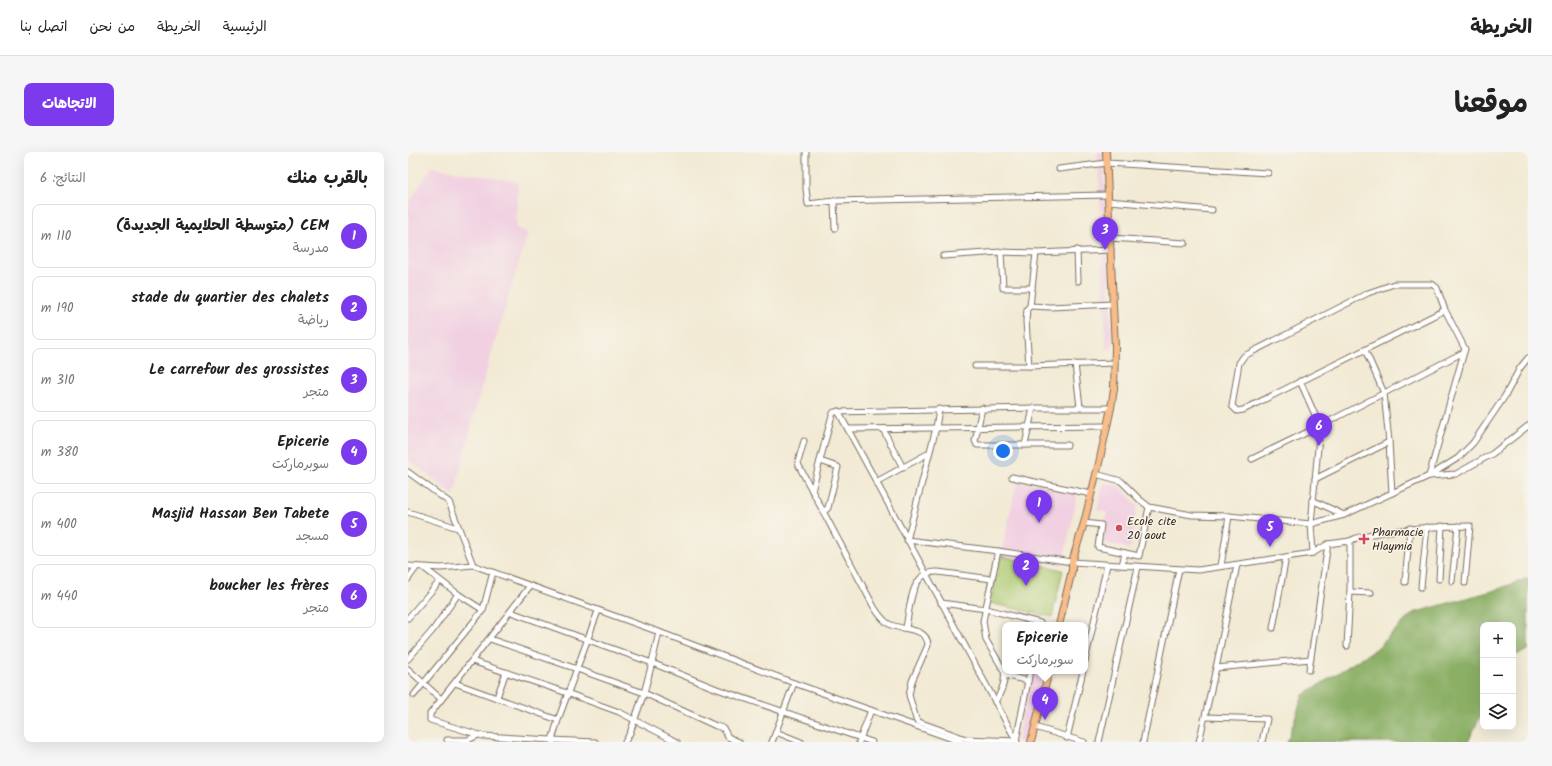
<!DOCTYPE html>
<html lang="ar">
<head>
<meta charset="utf-8">
<style>
  :root { --surface:#fff; --page:#f6f6f6; --text:#222; --muted:#767676; --line:#e0e0e0; --accent:#7c3aed }
  body { margin:0; font-family:Kalam,"Playpen Sans Arabic",sans-serif; background:var(--page); color:var(--text); direction:rtl }
  .controls { position:absolute; right:12px; bottom:12px; display:grid; overflow:hidden; border-radius:8px; box-shadow:0 4px 16px #0002 }
  .controls button { width:36px; height:36px; display:grid; place-items:center; padding:0; border:0; border-bottom:1px solid var(--line); background:var(--surface); color:var(--text); font:20px sans-serif }
  .you { position:absolute; left:595px; top:299px; width:14px; height:14px; margin:-10px; border:3px solid #fff; border-radius:50%; background:#1a73e8; box-shadow:0 0 0 6px #1a73e833 }
  .badge { display:grid; place-items:center; width:26px; height:26px; border-radius:50%; background:var(--accent); color:#fff; font-size:13px; font-weight:700 }
  .pin { position:absolute; translate:-50% -33px; filter:drop-shadow(0 1px 2px #0008) }
  .pin::after { content:''; position:absolute; top:21px; width:14px; height:12px; background:inherit; clip-path:polygon(0 0,100% 0,50% 100%) }
  .popup { position:absolute; left:594px; top:470px; width:86px; height:52px; box-sizing:border-box; display:grid; place-content:center; border-radius:8px; background:var(--surface); filter:drop-shadow(0 1px 3px #0005); font-size:13px; white-space:nowrap; color:var(--muted) }
  .popup b { font-size:15px; color:var(--text) }
  .popup::after { content:''; position:absolute; left:50%; top:100%; margin-left:-8px; border:8px solid transparent; border-top-color:var(--surface) }
  .list { margin:0; padding:0; list-style:none }
  h2 { display:flex; justify-content:space-between; align-items:center; height:52px; margin:0; padding:0 16px; font-size:17px }
  h2 small { font-size:13px; font-weight:400; color:var(--muted) }
  .list li { display:grid; grid-template-columns:26px 1fr auto; gap:12px; align-items:center; box-sizing:border-box; height:64px; margin:0 8px 8px; padding:0 8px; border:1px solid var(--line); border-radius:8px }
  .list b { display:block; font-size:15px; white-space:nowrap }
  .list p { margin:0; font-size:13px; white-space:nowrap; color:var(--muted) }
  .list em { font-size:13px; font-style:normal; color:var(--muted) }
  .icon { flex:none; width:22px; height:22px; fill:none; stroke:currentColor; stroke-width:2; stroke-linecap:round; stroke-linejoin:round }
  .map { position:relative; flex:none; width:1120px; height:590px; overflow:hidden; direction:ltr; border-radius:8px }
  header { display:flex; align-items:center; gap:24px; box-sizing:border-box; height:56px; padding:0 20px; background:var(--surface); border-bottom:1px solid var(--line) }
  header strong { font-size:19px }
  nav { display:flex; gap:22px; margin-inline-start:auto; font-size:14px }
  .intro { display:flex; align-items:center; justify-content:space-between; box-sizing:border-box; height:96px; padding:0 24px }
  h1 { margin:0; font-size:28px }
  .button { padding:10px 18px; border-radius:8px; background:var(--accent); color:#fff; font-size:14px; font-weight:700 }
  main { display:flex; gap:24px; padding:0 24px }
  aside { flex:1; background:var(--surface); border-radius:8px; box-shadow:0 4px 16px #0002 }
  .map>svg:first-child { display:block }
  .built { fill:#f1d0e2 }
  .green { fill:#adcb73; stroke:#747a48 }
  .forest { fill:#8aaf65; stroke:#626c42 }
  .lines { fill:none; stroke-linecap:round; stroke-linejoin:round }
  .minor-casing { stroke:#7b6d5e; stroke-width:7 }
  .major-casing { stroke:#7b6d5e; stroke-width:8 }
  .minor { stroke:#fff; stroke-width:5 }
  .major { stroke:#f8bd89; stroke-width:6 }
  .poi-dot { fill:#d1495b; stroke:#f7f3e8; stroke-width:1.5 }
  .labels { text-anchor:middle; dominant-baseline:central; stroke-width:3; stroke-linejoin:round; paint-order:stroke }
  .poi-label { font-size:12px; fill:#3b2a1e; stroke:#f7f3e8; text-anchor:start }
</style>
</head>
<body>
<header>
<strong>الخريطة</strong>
<nav><a>الرئيسية</a><a>الخريطة</a><a>من نحن</a><a>اتصل بنا</a></nav>
</header>
<div class="intro"><h1>موقعنا</h1><a class="button">الاتجاهات</a></div>
<main>
<div class="map">
<svg width="1120" height="590" viewBox="0 0 1120 590">
  <rect width="100%" height="100%" fill="#f7f3e8"/>
  <filter id="ink" filterUnits="userSpaceOnUse"><feTurbulence type="fractalNoise" baseFrequency=".025" numOctaves="2"/><feDisplacementMap in="SourceGraphic" scale="8" xChannelSelector="R" yChannelSelector="G"/><feConvolveMatrix kernelMatrix="1 2 1 2 8 2 1 2 1" color-interpolation-filters="sRGB"/></filter>
  <filter id="wash" filterUnits="userSpaceOnUse"><feTurbulence type="fractalNoise" baseFrequency=".012" numOctaves="4" result="noise"/><feDisplacementMap in="SourceGraphic" scale="16" xChannelSelector="R" yChannelSelector="G"/><feGaussianBlur stdDeviation="0.9" result="paint"/><feColorMatrix in="noise" values="0 0 0 0 0 0 0 0 0 0 0 0 0 0 0 0 0 1.4 0 .05"/><feComposite in="paint" operator="in"/></filter>
  <g filter="url(#wash)">
    <rect width="100%" height="100%" fill="#f2ead4"/>
    <!-- built -->
    <g class="built">
      <polygon points="690,0 695,0 705,197 698,196"/>
      <polygon points="24,15 110,30 108,76 120,81 75,229 46,343 0,307 0,52"/>
      <polygon points="609,329 670,339 655,412 593,404"/>
      <polygon points="696,330 712,334 729,354 722,397 695,390 699,360 689,358"/>
      <polygon points="622,519 637,519 620,590 609,590"/>
    </g>
    <!-- green -->
    <polygon class="green" points="593,404 655,418 644,465 582,451"/>
    <!-- forest -->
    <polygon class="forest" points="1120,426 1120,498 1105,504 1105,473 1075,473 1075,558 1060,590 879,590 895,543 968,497 1005,461 1088,438"/>
  </g>
  <g filter="url(#ink)">
    <g class="lines">
      <!-- minor casing -->
      <g class="minor-casing">
        <g id="minor">
          <polyline points="398,0 398,37 400,52 426,49 427,76"/>
          <polyline points="651,17 699,11 860,21"/>
          <polyline points="426,49 700,43"/>
          <polyline points="701,49 804,58"/>
          <polyline points="702,86 777,91"/>
          <polyline points="669,98 670,129"/>
          <polyline points="593,100 595,136 624,136"/>
          <polyline points="535,104 593,100 628,101 703,98"/>
          <polyline points="622,154 642,155 705,152"/>
          <polyline points="957,198 976,241 981,290 984,341"/>
          <polyline points="1056,200 1021,324 1048,322 1084,302 1120,274"/>
          <polyline points="667,212 672,255"/>
          <polyline points="567,214 621,214 618,169 619,157 622,154 628,101"/>
          <polyline points="621,214 707,211"/>
          <polyline points="892,229 912,274 903,372 905,401"/>
          <polyline points="574,256 567,289 569,293 659,293"/>
          <path d="M531 257 528 276 499 388 590 399 575 469 578 488 596 519C598 530 593 541 587 550"/>
          <polyline points="430,259 609,590"/>
          <polyline points="440,277 699,274"/>
          <polyline points="475,277 495,316"/>
          <path d="M396 289 390 310 391 314 466 455C470 461 474 468 481 472 493 479 519 474 520 493L504 529 501 543 508 567 511 570 558 587 608 589 622 519"/>
          <polyline points="617,293 625,256"/>
          <polyline points="844,307 912,274 1056,200 1057,197 1037,158 1029,136 1024,132 986,132 960,141 836,204 831,211 824,254 829,259 835,258 1037,158"/>
          <polyline points="412,309 430,315 420,356 415,360"/>
          <polyline points="0,320 41,350 65,413 251,480 386,531 553,590"/>
          <polyline points="688,322 713,329 731,347 741,355 784,363 821,364 903,372 936,363 1021,324 1050,306 1065,291 1097,244 1112,216 1120,206"/>
          <polyline points="604,325 683,342"/>
          <polyline points="907,327 981,290"/>
          <polyline points="468,330 521,301"/>
          <polyline points="404,339 424,263 426,260 625,256 703,256"/>
          <polyline points="904,348 936,363"/>
          <polyline points="0,360 50,376"/>
          <polyline points="676,371 693,373 690,395 731,404 741,355"/>
          <path d="M942 389C952 383 965 382 975 380 1004 376 1033 374 1062 374L1057 431"/>
          <polyline points="590,399 664,410 790,418 905,401 920,392 942,389 942,440 939,494"/>
          <polyline points="714,413 717,401"/>
          <polyline points="0,414 33,416 65,413"/>
          <polyline points="813,414 821,364"/>
          <polyline points="16,416 50,442 75,458"/>
          <polyline points="0,427 8,416"/>
          <polyline points="1031,427 1034,374"/>
          <polyline points="1044,429 1050,374"/>
          <polyline points="997,430 1002,376"/>
          <polyline points="122,434 22,562 22,568 75,584 144,588 150,568 190,459"/>
          <polyline points="1013,435 1019,375"/>
          <polyline points="942,440 963,441"/>
          <polyline points="533,451 578,457 632,471"/>
          <polyline points="103,460 244,511 309,537 464,590"/>
          <polyline points="0,466 32,429"/>
          <path d="M498 476C502 456 502 418 530 420L584 427"/>
          <polyline points="865,476 878,405"/>
          <polyline points="82,487 169,517 236,541 308,574 315,576 320,585 331,590"/>
          <polyline points="0,507 25,478 50,442"/>
          <polyline points="64,509 159,541 211,560 269,590"/>
          <polyline points="677,509 699,413"/>
          <polyline points="808,516 903,507"/>
          <polyline points="0,517 33,547"/>
          <polyline points="901,518 920,392"/>
          <polyline points="597,523 620,529"/>
          <polyline points="47,531 150,568"/>
          <polyline points="6,543 75,458 85,420"/>
          <polyline points="89,545 98,520"/>
          <polyline points="798,565 859,567 854,590"/>
          <polyline points="627,575 676,590"/>
          <polyline points="368,580 393,590"/>
          <polyline points="659,586 675,519"/>
          <polyline points="39,588 60,588 70,583"/>
          <polyline points="145,590 144,588 187,590"/>
          <polyline points="217,590 222,581 236,541 244,511 251,480"/>
          <polyline points="364,590 386,531"/>
          <polyline points="451,590 463,558"/>
          <polyline points="691,590 730,415"/>
          <polyline points="735,590 771,417"/>
          <polyline points="791,590 808,516 829,413"/>
        </g>
      </g>
      <!-- major casing -->
      <g class="major-casing">
        <g id="major">
          <polyline points="651,473 664,418 664,410 676,371 691,311 703,256 706,237 707,196 698,0"/>
          <polyline points="623,590 641,519"/>
        </g>
      </g>
      <!-- minor -->
      <use href="#minor" class="minor"/>
      <!-- major -->
      <use href="#major" class="major"/>
    </g>
  </g>
  <!-- markers -->
  <g class="poi-dot">
    <circle cx="711" cy="376" r="4"/>
    <path d="M954 381h4v4h4v4h-4v4h-4v-4h-4v-4h4z"/>
  </g>
  <g class="labels">
    <!-- poi labels -->
    <g class="poi-label">
      <text x="719" y="369">Ecole cite<tspan x="719" dy="14">20 aout</tspan></text>
      <text x="964" y="380">Pharmacie<tspan x="964" dy="14">Hlaymia</tspan></text>
    </g>
  </g>
</svg>
<div class="controls">
<button>+</button>
<button>−</button>
<button><svg class="icon" aria-label="layers" viewBox="0 0 24 24"><path d="M12 4l9 5-9 5-9-5zM3 14l9 5 9-5"/></svg></button>
</div>
<div class="you"></div>
<div class="pin badge" style="left:631px;top:371px">1</div>
<div class="pin badge" style="left:618px;top:434px">2</div>
<div class="pin badge" style="left:697px;top:98px">3</div>
<div class="pin badge" style="left:637px;top:568px">4</div>
<div class="popup"><b>Epicerie</b>سوبرماركت</div>
<div class="pin badge" style="left:862px;top:395px">5</div>
<div class="pin badge" style="left:911px;top:294px">6</div>
</div>
<aside>
<h2>بالقرب منك<small>النتائج: 6</small></h2>
<ul class="list">
<li><span class="badge">1</span><div><b>CEM (متوسطة الحلايمية الجديدة)</b><p>مدرسة</p></div><em>110 m</em></li>
<li><span class="badge">2</span><div><b>stade du quartier des chalets</b><p>رياضة</p></div><em>190 m</em></li>
<li><span class="badge">3</span><div><b>Le carrefour des grossistes</b><p>متجر</p></div><em>310 m</em></li>
<li><span class="badge">4</span><div><b>Epicerie</b><p>سوبرماركت</p></div><em>380 m</em></li>
<li><span class="badge">5</span><div><b>Masjid Hassan Ben Tabete</b><p>مسجد</p></div><em>400 m</em></li>
<li><span class="badge">6</span><div><b>boucher les frères</b><p>متجر</p></div><em>440 m</em></li>
</ul>
</aside>
</main>
</body>
</html>
